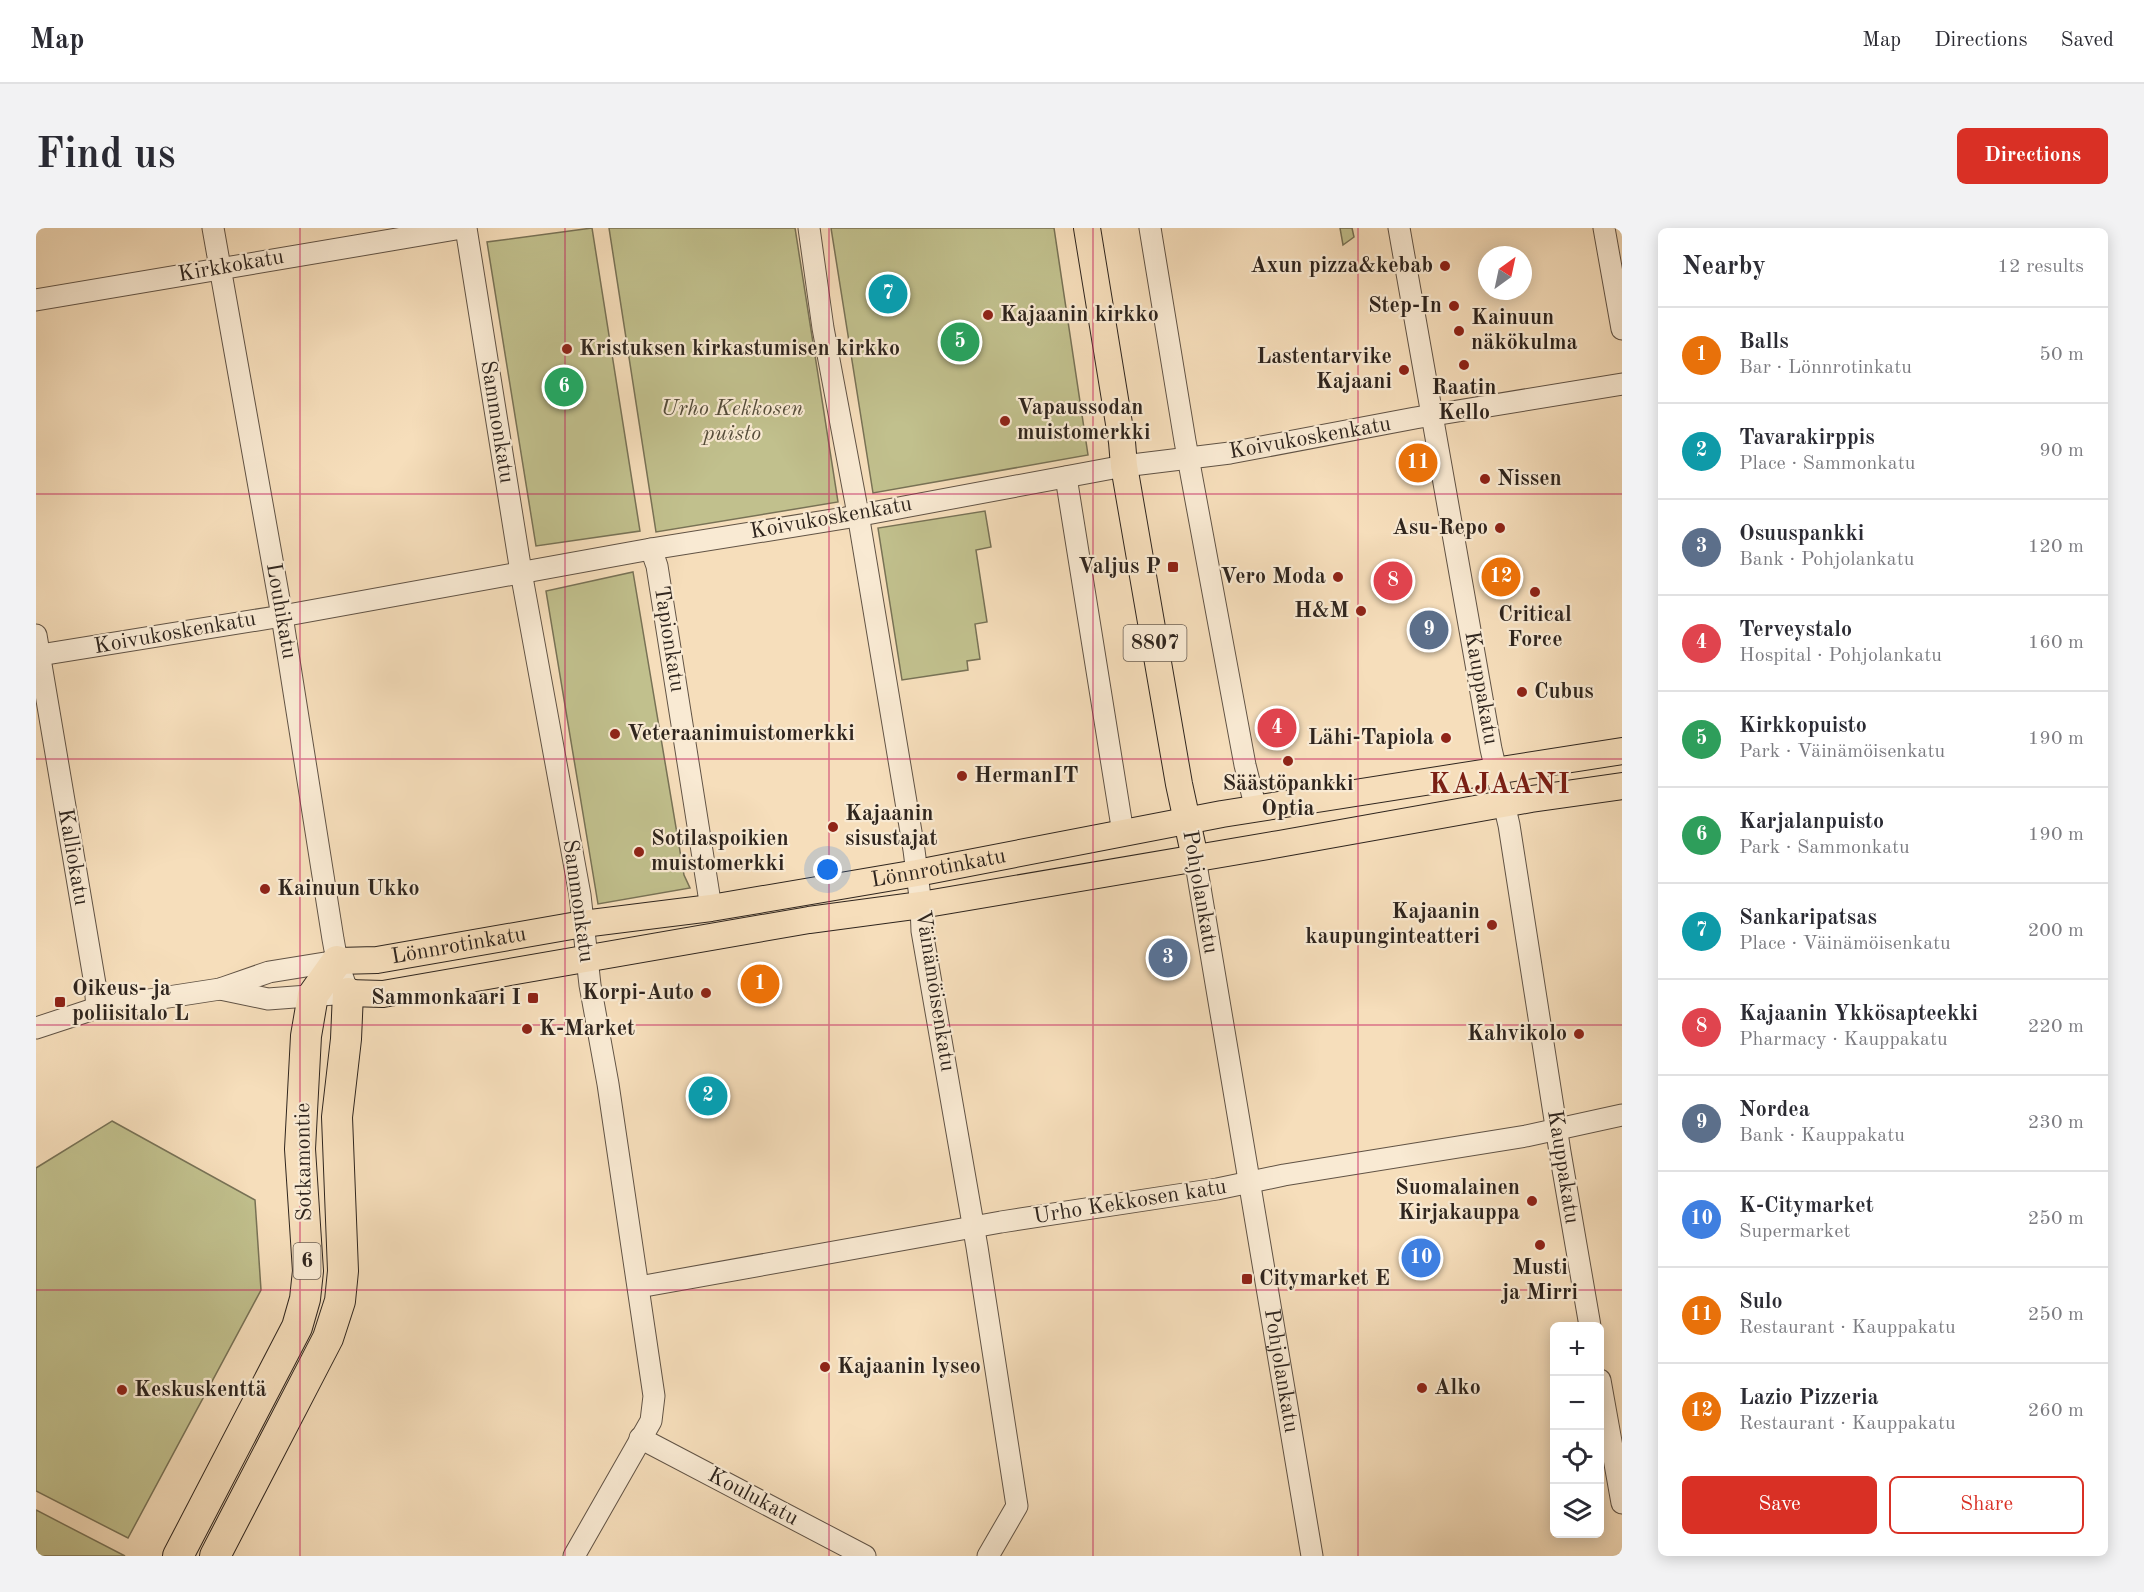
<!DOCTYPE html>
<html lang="en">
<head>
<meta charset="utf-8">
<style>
  :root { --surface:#fff; --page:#f2f2f3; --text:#2b2b33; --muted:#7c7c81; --line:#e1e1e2; --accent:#d93025 }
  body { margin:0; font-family:"Old Standard TT",serif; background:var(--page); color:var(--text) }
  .controls { position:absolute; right:18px; bottom:18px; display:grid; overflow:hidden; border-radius:9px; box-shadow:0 3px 15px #0003 }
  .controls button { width:54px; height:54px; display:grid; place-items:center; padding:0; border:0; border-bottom:2px solid var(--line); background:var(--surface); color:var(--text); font:30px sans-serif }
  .compass { position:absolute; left:1442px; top:18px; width:54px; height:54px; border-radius:50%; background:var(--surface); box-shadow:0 3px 15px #0003; rotate:33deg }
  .you { position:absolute; left:792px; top:642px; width:21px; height:21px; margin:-15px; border:4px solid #fff; border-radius:50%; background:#1a73e8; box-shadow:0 0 0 9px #1a73e833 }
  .badge { display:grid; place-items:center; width:39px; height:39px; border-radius:50%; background:var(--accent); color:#fff; font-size:20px; font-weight:700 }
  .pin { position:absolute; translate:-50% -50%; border:3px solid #fff; box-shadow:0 2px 6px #0006 }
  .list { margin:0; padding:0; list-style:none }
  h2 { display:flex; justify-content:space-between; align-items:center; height:78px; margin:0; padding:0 24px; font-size:26px }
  h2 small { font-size:20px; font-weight:400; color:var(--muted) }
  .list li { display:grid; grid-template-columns:39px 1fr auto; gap:18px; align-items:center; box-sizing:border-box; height:96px; padding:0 24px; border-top:2px solid var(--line) }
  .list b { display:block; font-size:22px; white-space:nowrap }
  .list p { margin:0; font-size:20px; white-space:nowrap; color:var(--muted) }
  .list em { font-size:20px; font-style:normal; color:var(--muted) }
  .actions { display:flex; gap:12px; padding:18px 24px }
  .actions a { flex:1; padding:14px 0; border:2px solid var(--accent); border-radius:9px; text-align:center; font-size:21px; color:var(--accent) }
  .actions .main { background:var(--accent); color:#fff }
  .icon { flex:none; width:33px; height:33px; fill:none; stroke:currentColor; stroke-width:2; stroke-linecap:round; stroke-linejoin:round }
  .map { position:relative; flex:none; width:1586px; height:1328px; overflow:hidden; border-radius:9px }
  header { display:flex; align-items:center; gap:36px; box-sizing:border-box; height:84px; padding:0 30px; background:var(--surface); border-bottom:2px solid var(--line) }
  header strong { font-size:28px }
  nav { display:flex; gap:33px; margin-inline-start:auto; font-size:21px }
  .intro { display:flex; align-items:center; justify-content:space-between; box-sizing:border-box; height:144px; padding:0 36px }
  h1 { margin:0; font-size:42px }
  .button { padding:15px 27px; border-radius:9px; background:var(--accent); color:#fff; font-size:21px; font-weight:700 }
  main { display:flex; gap:36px; padding:0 36px }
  aside { flex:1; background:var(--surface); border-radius:9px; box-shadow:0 3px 15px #0003 }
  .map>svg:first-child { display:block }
  .green { fill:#c1c08d; stroke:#787256; stroke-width:1.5 }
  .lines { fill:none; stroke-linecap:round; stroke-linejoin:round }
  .minor-casing { stroke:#615345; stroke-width:23 }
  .major-casing { stroke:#2f251e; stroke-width:28 }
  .highway-casing { stroke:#2f251e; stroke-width:32 }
  .minor { stroke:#f9ead3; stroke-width:21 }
  .major { stroke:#f6debb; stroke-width:26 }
  .highway { stroke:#f6debb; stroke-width:30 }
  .grid { fill:none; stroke:#c2185b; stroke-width:1.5; stroke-opacity:0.55 }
  .poi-dot { fill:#8f2418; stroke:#f9ead3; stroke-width:2 }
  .labels { text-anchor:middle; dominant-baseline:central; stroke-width:4.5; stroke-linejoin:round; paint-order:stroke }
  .shield { fill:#f9ead3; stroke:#6c6054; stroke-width:1.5 }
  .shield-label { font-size:21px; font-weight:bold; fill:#2f251e }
  .street-label { font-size:22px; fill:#2f251e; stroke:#f9ead3 }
  .poi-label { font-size:22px; font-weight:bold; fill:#2f251e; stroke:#f9ead3; text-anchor:start }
  .park-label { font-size:22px; font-style:italic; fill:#544c3a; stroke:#f9ead3 }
  .district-label { font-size:28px; font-weight:bold; letter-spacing:1.5px; fill:#7a1f14; stroke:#f9ead3 }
</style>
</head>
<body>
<header>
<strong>Map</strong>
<nav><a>Map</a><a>Directions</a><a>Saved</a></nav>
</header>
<div class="intro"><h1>Find us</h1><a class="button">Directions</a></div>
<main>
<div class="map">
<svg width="1586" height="1328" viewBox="0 0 1586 1328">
  <rect width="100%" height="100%" fill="#f6debb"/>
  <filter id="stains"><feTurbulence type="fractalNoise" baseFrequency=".00333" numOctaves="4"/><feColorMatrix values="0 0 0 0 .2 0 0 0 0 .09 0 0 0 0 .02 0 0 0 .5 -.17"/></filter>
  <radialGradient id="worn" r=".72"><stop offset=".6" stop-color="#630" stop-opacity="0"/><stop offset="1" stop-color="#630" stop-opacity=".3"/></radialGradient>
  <!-- green -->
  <g class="green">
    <polygon points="556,0 604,303 500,318 451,14"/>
    <polygon points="573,0 759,0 802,274 620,304"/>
    <polygon points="795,0 1018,0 1052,227 837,265"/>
    <polygon points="1304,0 1316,0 1318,9 1307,17"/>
    <polygon points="949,283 955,319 940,322 951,394 939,396 944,431 931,433 932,442 866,452 842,300"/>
    <polygon points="597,344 648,647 654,660 562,676 510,363"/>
    <polygon points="76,893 219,972 225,1062 92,1310 0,1263 0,940"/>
    <polygon points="0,1282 89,1328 0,1328"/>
  </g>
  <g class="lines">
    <!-- minor casing -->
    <g class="minor-casing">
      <g id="minor">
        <polyline points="177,0 246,388 297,711 301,733 312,765 232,771 184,761"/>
        <polyline points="430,0 485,344 544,667 554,757 572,856 618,1168 615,1193 538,1328"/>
        <polyline points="773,0 787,100 822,286 878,622 885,677 886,703 941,1019 981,1278 952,1328"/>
        <polyline points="1114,0 1149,213 1209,537 1220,581"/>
        <polyline points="1363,0 1455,521 1473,597 1524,924 1554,1098"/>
        <polyline points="1568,0 1586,101"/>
        <polyline points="0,72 426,0"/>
        <polyline points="1030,249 1087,605"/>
        <polyline points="615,321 621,338 675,680"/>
        <polyline points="0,407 59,756 61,780"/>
        <polyline points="4,427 246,388 615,321 809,290 1088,238 1194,225 1379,190 1586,156"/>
        <path id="s1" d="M1159 630 1276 1328"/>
        <polyline points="0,800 61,780 184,761 233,744 301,733"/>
        <polyline points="603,1059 965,994 1181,961 1248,947 1490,908 1586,887"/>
        <polyline points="1564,1152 1586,1275"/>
        <polyline points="604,1210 829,1328"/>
      </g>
    </g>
    <!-- major casing -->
    <g class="major-casing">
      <g id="major">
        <polyline points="1051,0 1086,214 1088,238 1143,556 1159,630"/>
        <path id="s2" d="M301 733 341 732 547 696 675 680 881 645 1186 586 1586 523"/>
        <polyline points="312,765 347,766 773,692 885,677 1243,616 1495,571 1586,558"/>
      </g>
    </g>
    <!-- highway casing -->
    <g class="highway-casing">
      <g id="highway">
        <polyline points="142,1328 261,1099 269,1071 272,1043 264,921 270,808 277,767 301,733"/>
        <polyline points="179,1328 292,1110 304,1073 307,1043 301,889 310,811 312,765"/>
      </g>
    </g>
    <!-- minor -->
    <use href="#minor" class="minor"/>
    <!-- major -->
    <use href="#major" class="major"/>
    <!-- highway -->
    <use href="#highway" class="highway"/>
  </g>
  <!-- grid -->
  <path class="grid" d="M264 0V1328M529 0V1328M793 0V1328M1057 0V1328M1322 0V1328M0 266H1586M0 531H1586M0 797H1586M0 1062H1586"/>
  <!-- markers -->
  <g class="poi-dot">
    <circle cx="1409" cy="38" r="6"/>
    <circle cx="1418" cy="78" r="6"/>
    <circle cx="952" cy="87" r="6"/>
    <circle cx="1423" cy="103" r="6"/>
    <circle cx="531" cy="121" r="6"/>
    <circle cx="1428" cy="137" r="6"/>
    <circle cx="1368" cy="142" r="6"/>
    <circle cx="969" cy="193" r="6"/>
    <circle cx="1449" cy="251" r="6"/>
    <circle cx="1464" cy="300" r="6"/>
    <rect x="1131" y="333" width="12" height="12" rx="3"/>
    <circle cx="1302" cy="349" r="6"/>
    <circle cx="1499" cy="364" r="6"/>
    <circle cx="1325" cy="383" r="6"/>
    <circle cx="1486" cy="464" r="6"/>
    <circle cx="579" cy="506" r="6"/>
    <circle cx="1410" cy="510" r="6"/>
    <circle cx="1252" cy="533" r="6"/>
    <circle cx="926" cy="548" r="6"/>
    <circle cx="797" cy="599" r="6"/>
    <circle cx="603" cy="624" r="6"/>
    <circle cx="229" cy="661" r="6"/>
    <circle cx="1456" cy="697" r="6"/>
    <circle cx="670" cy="765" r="6"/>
    <rect x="491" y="764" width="12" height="12" rx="3"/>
    <rect x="18" y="768" width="12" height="12" rx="3"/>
    <circle cx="491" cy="801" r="6"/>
    <circle cx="1543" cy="806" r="6"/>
    <circle cx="1496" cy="973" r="6"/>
    <circle cx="1504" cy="1017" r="6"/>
    <rect x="1205" y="1045" width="12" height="12" rx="3"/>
    <circle cx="789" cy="1139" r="6"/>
    <circle cx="1386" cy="1160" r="6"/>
    <circle cx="86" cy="1162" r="6"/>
  </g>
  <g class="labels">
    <!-- shield labels -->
    <g class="shield">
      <rect x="1087.5" y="397" width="63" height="36" rx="4.5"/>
      <rect x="257.5" y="1015" width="27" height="36" rx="4.5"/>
    </g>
    <g class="shield-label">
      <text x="1119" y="415">8807</text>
      <text x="271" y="1033">6</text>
    </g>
    <!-- street labels -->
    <g class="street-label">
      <text transform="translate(195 38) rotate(-10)">Kirkkokatu</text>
      <text transform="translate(461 194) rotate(81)">Sammonkatu</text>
      <text transform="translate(1274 210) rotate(-10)">Koivukoskenkatu</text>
      <text transform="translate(795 290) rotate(-10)">Koivukoskenkatu</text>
      <text transform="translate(245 383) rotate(80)">Louhikatu</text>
      <text transform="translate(139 405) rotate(-10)">Koivukoskenkatu</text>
      <text transform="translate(633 411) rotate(81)">Tapionkatu</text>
      <text transform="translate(1445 460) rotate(80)">Kauppakatu</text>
      <text transform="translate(37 629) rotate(80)">Kalliokatu</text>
      <text stroke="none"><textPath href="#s2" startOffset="609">Lönnrotinkatu</textPath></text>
      <text transform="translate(1164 664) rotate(80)">Pohjolankatu</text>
      <text transform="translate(542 673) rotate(82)">Sammonkatu</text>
      <text stroke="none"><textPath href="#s2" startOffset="123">Lönnrotinkatu</textPath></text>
      <text transform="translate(899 763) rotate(81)">Väinämöisenkatu</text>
      <text transform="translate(268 934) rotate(-91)">Sotkamontie</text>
      <text transform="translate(1527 939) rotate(81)">Kauppakatu</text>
      <text transform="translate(1094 974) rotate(-9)">Urho Kekkosen katu</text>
      <text stroke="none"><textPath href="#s1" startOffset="520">Pohjolankatu</textPath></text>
      <text transform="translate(717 1269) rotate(28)">Koulukatu</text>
    </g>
    <!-- poi labels -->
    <g class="poi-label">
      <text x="1397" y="38" text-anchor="end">Axun pizza&amp;kebab</text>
      <text x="1406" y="78" text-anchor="end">Step-In</text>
      <text x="964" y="87">Kajaanin kirkko</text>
      <text x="1435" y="90">Kainuun<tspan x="1435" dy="25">näkökulma</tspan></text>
      <text x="543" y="121">Kristuksen kirkastumisen kirkko</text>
      <text x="1356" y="129" text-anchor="end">Lastentarvike<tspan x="1356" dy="25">Kajaani</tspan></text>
      <text x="1428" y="160" text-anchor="middle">Raatin<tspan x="1428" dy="25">Kello</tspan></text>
      <text x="981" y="180">Vapaussodan<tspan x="981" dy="25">muistomerkki</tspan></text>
      <text x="1461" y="251">Nissen</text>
      <text x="1452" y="300" text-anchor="end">Asu-Repo</text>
      <text x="1125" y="339" text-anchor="end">Valjus P</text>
      <text x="1290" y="349" text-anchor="end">Vero Moda</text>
      <text x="1313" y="383" text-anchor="end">H&amp;M</text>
      <text x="1499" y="387" text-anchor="middle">Critical<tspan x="1499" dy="25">Force</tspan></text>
      <text x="1498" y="464">Cubus</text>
      <text x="591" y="506">Veteraanimuistomerkki</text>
      <text x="1398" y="510" text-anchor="end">Lähi-Tapiola</text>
      <text x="938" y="548">HermanIT</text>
      <text x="1252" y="556" text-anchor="middle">Säästöpankki<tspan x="1252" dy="25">Optia</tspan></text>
      <text x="809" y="586">Kajaanin<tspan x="809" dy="25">sisustajat</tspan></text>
      <text x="615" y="611">Sotilaspoikien<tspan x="615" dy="25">muistomerkki</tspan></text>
      <text x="241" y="661">Kainuun Ukko</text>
      <text x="1444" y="684" text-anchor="end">Kajaanin<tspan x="1444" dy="25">kaupunginteatteri</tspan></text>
      <text x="36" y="761">Oikeus- ja<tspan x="36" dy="25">poliisitalo L</tspan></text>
      <text x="658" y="765" text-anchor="end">Korpi-Auto</text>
      <text x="485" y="770" text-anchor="end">Sammonkaari I</text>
      <text x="503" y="801">K-Market</text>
      <text x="1531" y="806" text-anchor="end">Kahvikolo</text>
      <text x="1484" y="960" text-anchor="end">Suomalainen<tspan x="1484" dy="25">Kirjakauppa</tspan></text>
      <text x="1504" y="1040" text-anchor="middle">Musti<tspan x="1504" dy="25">ja Mirri</tspan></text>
      <text x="1223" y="1051">Citymarket E</text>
      <text x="801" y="1139">Kajaanin lyseo</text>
      <text x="1398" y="1160">Alko</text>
      <text x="98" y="1162">Keskuskenttä</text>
    </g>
    <!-- park labels -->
    <g class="park-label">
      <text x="696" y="181">Urho Kekkosen<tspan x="696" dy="25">puisto</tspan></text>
    </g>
    <!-- district labels -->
    <g class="district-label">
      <text x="1464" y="558">KAJAANI</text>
    </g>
  </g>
  <rect width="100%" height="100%" filter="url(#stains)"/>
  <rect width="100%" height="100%" fill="url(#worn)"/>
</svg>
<div class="controls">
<button>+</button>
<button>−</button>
<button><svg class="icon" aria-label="locate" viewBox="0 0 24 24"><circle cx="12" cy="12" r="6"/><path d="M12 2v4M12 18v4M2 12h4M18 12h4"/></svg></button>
<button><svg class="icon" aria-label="layers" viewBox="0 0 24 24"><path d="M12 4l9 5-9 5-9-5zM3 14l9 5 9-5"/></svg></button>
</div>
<svg class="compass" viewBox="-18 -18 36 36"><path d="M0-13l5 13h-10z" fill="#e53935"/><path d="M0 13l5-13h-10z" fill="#7c7c81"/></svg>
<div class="you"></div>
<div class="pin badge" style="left:724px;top:756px;background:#e8710a">1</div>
<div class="pin badge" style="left:672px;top:868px;background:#0f9aa8">2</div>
<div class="pin badge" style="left:1132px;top:730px;background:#5c6f8a">3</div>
<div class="pin badge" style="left:1241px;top:500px;background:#e0444e">4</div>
<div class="pin badge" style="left:924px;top:114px;background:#2e9e5b">5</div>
<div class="pin badge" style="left:528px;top:159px;background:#2e9e5b">6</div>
<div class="pin badge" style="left:852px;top:66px;background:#0f9aa8">7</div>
<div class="pin badge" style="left:1357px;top:353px;background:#e0444e">8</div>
<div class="pin badge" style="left:1393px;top:402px;background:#5c6f8a">9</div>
<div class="pin badge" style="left:1385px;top:1030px;background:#3f7fe0">10</div>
<div class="pin badge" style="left:1382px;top:235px;background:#e8710a">11</div>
<div class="pin badge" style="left:1465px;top:349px;background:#e8710a">12</div>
</div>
<aside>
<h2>Nearby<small>12 results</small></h2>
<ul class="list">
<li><span class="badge" style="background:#e8710a">1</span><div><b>Balls</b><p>Bar · Lönnrotinkatu</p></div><em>50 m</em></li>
<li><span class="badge" style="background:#0f9aa8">2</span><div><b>Tavarakirppis</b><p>Place · Sammonkatu</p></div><em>90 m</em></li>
<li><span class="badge" style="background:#5c6f8a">3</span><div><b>Osuuspankki</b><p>Bank · Pohjolankatu</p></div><em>120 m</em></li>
<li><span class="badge" style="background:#e0444e">4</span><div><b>Terveystalo</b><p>Hospital · Pohjolankatu</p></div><em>160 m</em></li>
<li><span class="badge" style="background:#2e9e5b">5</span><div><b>Kirkkopuisto</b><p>Park · Väinämöisenkatu</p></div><em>190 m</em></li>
<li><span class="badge" style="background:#2e9e5b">6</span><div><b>Karjalanpuisto</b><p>Park · Sammonkatu</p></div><em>190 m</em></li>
<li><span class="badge" style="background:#0f9aa8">7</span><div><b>Sankaripatsas</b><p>Place · Väinämöisenkatu</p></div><em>200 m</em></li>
<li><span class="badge" style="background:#e0444e">8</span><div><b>Kajaanin Ykkösapteekki</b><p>Pharmacy · Kauppakatu</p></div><em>220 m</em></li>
<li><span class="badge" style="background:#5c6f8a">9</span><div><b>Nordea</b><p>Bank · Kauppakatu</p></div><em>230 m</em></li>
<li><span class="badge" style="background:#3f7fe0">10</span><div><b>K-Citymarket</b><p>Supermarket</p></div><em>250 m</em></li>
<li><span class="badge" style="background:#e8710a">11</span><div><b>Sulo</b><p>Restaurant · Kauppakatu</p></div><em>250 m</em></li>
<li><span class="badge" style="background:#e8710a">12</span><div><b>Lazio Pizzeria</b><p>Restaurant · Kauppakatu</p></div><em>260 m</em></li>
</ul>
<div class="actions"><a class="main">Save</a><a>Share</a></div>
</aside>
</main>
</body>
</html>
